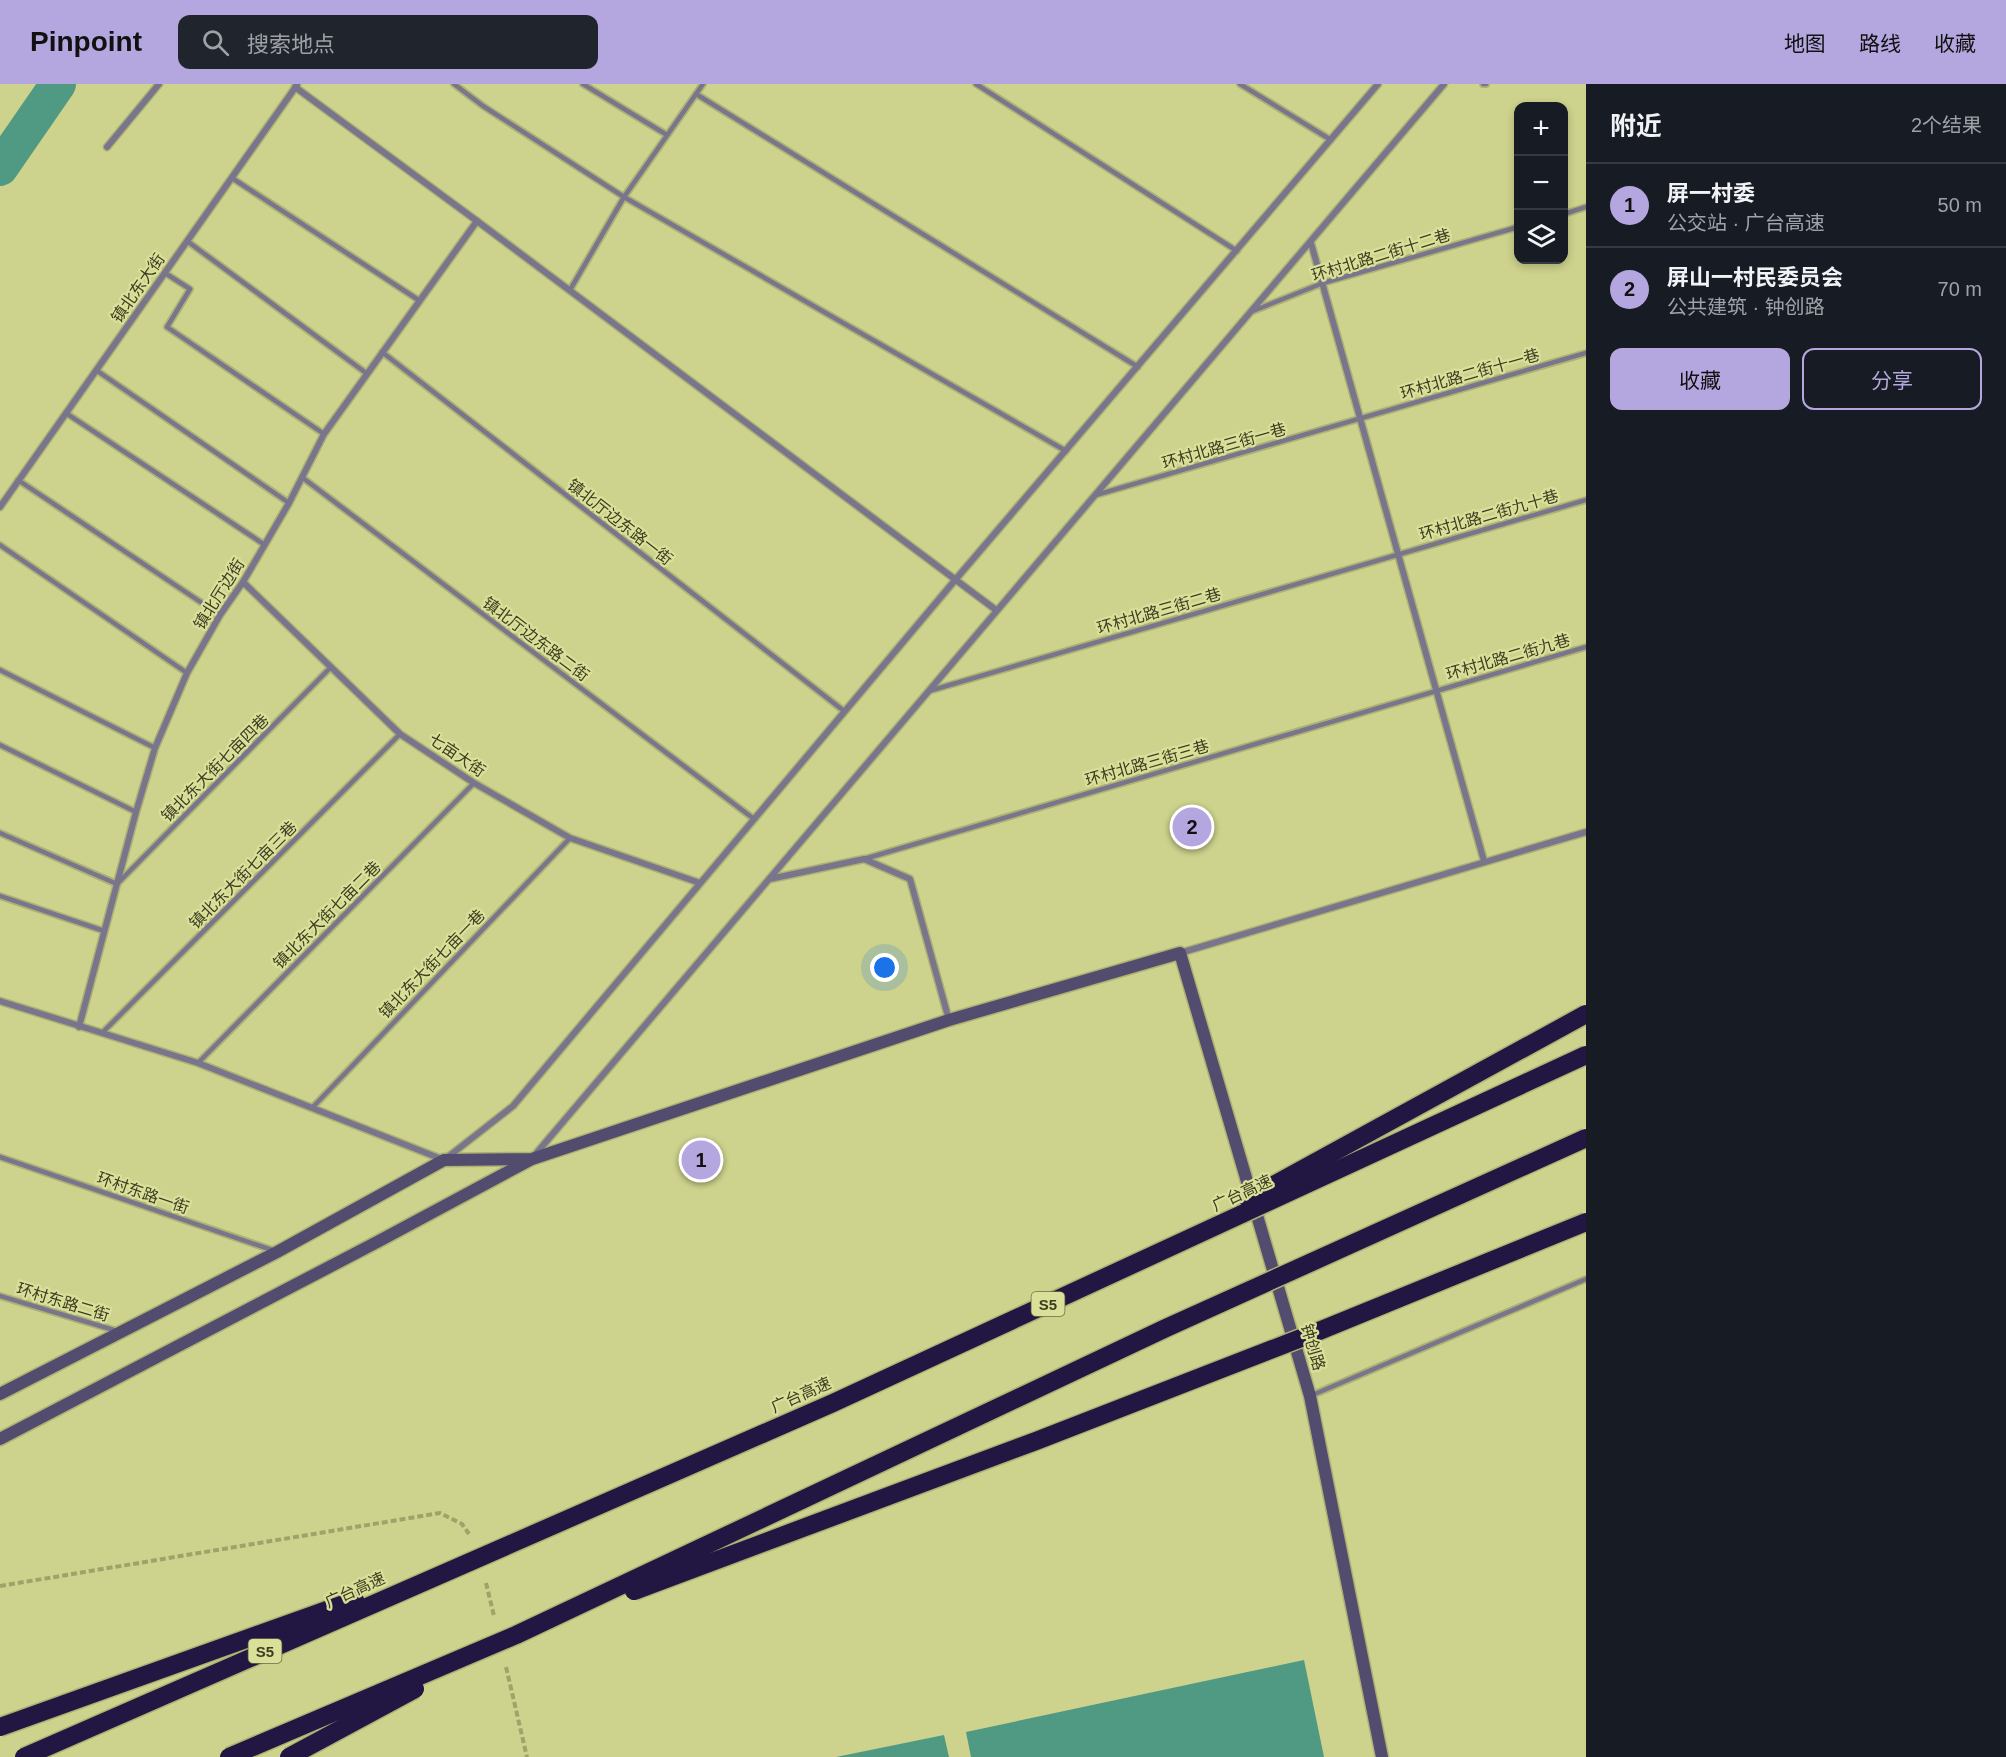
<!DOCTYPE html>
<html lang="zh">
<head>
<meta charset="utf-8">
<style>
  :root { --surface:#171b24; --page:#20242c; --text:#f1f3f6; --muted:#9ea1a6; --line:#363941; --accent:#b4a6de }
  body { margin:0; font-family:Helvetica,"Noto Sans SC",sans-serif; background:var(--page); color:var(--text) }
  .controls { position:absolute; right:18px; top:18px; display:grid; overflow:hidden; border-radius:12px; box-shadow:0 3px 9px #0003 }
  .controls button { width:54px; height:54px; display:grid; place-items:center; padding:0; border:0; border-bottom:2px solid var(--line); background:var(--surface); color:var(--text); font:30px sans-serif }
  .you { position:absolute; left:885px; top:884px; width:21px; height:21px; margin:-15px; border:4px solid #fff; border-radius:50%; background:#1a73e8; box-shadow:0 0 0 9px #1a73e833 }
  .badge { display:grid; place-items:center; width:39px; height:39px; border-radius:50%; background:var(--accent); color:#111; font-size:20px; font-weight:700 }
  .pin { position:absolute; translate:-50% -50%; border:3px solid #fff; box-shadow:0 2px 6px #0006 }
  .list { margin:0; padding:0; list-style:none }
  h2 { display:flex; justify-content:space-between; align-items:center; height:78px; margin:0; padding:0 24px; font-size:26px }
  h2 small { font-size:20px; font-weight:400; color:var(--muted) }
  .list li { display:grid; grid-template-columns:39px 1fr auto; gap:18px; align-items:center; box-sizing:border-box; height:84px; padding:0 24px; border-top:2px solid var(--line) }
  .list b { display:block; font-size:22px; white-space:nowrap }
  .list p { margin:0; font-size:20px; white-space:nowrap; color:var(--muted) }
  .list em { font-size:20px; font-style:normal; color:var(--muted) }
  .actions { display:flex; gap:12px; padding:18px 24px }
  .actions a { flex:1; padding:14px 0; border:2px solid var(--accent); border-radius:12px; text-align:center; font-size:21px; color:var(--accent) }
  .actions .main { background:var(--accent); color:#111 }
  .icon { flex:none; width:33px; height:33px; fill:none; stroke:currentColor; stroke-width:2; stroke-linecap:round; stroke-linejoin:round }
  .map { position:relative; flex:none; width:1586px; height:1673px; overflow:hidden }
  header { display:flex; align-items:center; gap:36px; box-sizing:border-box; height:84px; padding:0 30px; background:var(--accent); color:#111 }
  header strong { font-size:28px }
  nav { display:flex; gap:33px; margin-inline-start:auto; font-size:21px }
  .search { width:420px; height:54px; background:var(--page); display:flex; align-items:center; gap:15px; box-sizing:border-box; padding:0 21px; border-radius:12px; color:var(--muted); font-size:22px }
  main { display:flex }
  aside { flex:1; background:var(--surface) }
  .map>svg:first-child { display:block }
  .water { fill:#509983 }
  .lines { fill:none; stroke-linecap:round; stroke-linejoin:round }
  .canal { stroke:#509983; stroke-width:36 }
  .lane-casing { stroke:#adb174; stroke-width:8 }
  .street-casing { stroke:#adb174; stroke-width:9 }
  .secondary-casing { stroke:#adb174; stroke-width:15 }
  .path { stroke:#9fa36a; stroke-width:4; stroke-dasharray:6 3; stroke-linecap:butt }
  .lane { stroke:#78758d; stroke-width:4.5 }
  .street { stroke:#78758d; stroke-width:6 }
  .secondary { stroke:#524c6e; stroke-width:12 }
  .highway-bridge-casing { stroke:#adb174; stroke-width:21; stroke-linecap:butt }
  .highway-bridge { stroke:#221643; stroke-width:18 }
  .labels { text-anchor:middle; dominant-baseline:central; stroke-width:4.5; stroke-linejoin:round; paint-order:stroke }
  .shield { fill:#dadf99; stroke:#6b6e45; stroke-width:1.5 }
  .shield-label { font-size:15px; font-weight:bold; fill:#3c3e21 }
  .street-label { font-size:16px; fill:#3c3e21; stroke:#dadf99 }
</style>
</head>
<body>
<header>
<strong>Pinpoint</strong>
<div class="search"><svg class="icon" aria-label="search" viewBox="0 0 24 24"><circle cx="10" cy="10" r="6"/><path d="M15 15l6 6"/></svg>搜索地点</div>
<nav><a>地图</a><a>路线</a><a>收藏</a></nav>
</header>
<main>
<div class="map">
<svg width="1586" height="1673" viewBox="0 0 1586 1673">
  <rect width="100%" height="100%" fill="#cdd28c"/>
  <!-- water -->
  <g class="water">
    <polygon points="1304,1576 1324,1673 971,1673 966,1648"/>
    <polygon points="944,1651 949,1673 836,1673"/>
  </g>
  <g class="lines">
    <!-- canal -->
    <polyline class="canal" points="0,84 58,0"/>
    <!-- lane casing -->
    <g class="lane-casing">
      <g id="lane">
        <polyline points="454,0 483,22 624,113 1066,367"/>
        <polyline points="583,0 667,51"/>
        <polyline points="976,0 1237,167"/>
        <polyline points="1240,0 1331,56"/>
        <polyline points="1483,0 1486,0"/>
        <polyline points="696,10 1138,283"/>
        <polyline points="232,94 420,217"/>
        <polyline points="1564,130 1586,123"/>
        <polyline points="187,157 366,289"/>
        <polyline points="165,189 190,205 167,243 324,350"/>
        <polyline points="570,206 624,113 703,0"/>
        <polyline points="1253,227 1323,199 1518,143"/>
        <polyline points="382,268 844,627"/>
        <polyline points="96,286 289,419"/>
        <polyline points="66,329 265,461"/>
        <polyline points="303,394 754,735"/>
        <polyline points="18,396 220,531"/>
        <polyline points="1096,411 1586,269"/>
        <polyline points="0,461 187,589"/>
        <polyline points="0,586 155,664"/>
        <polyline points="929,607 1586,416"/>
        <polyline points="0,661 136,728"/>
        <polyline points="0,749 117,800 330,584"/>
        <polyline points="864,775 1586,563"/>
        <polyline points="0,812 104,847"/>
        <polyline points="102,949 400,650"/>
        <polyline points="198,979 474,699"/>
        <polyline points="313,1023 570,754"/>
        <polyline points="0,1073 275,1167"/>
        <polyline points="0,1212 117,1247"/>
        <polyline points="1310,1312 1586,1195"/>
      </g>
    </g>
    <!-- street casing -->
    <g class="street-casing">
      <g id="street">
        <polyline points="295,3 477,137 996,526"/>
        <polyline points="107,63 159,0"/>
        <polyline points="1311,159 1484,777"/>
        <polyline points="0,423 297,1"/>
        <polyline points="243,498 400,650 474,699 570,754 700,799"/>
        <polyline points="770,795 864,775 910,795 949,936"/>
        <polyline points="1180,869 1586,748"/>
        <polyline points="0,917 198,979 444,1076 513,1022 956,495 1378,0"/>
        <polyline points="79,943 136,728 155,664 187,589 220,531 243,498 289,419 324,350 477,137"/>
        <polyline points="534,1072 1444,0"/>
      </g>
    </g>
    <!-- secondary casing -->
    <g class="secondary-casing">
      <g id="secondary">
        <polyline points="0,1310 277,1168 444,1076 532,1075 949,936 1180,869 1310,1312 1382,1673"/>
        <polyline points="0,1355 379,1157 530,1076"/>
      </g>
    </g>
    <!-- path -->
    <g class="path">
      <polyline points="486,1499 494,1532"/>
      <polyline points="0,1502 440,1429 462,1440 469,1450"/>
      <polyline points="506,1583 527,1673"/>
    </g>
    <!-- lane -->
    <use href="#lane" class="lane"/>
    <!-- street -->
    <use href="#street" class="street"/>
    <!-- secondary -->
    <use href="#secondary" class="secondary"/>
    <!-- highway-bridge casing -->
    <g class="highway-bridge-casing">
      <g id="highway-bridge">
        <polyline points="1248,1115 1586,930"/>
        <polyline points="634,1507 1036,1357 1319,1247 1586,1138"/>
        <polyline points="0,1643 355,1516"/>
        <polyline points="24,1673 833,1319 1586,971"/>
        <polyline points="229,1673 516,1551 1166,1244 1586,1054"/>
        <polyline points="289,1673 415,1605"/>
      </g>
    </g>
    <!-- highway-bridge -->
    <use href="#highway-bridge" class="highway-bridge"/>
  </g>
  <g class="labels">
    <!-- shield labels -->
    <g class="shield">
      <rect x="1031.5" y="1208" width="33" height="24" rx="4.5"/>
      <rect x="248.5" y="1555" width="33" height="24" rx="4.5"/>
    </g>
    <g class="shield-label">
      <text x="1048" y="1220">S5</text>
      <text x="265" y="1567">S5</text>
    </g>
    <!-- street labels -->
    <g class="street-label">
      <text transform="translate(1381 171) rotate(-17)">环村北路二街十二巷</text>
      <text transform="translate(138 204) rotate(-55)">镇北东大街</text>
      <text transform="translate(1470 290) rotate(-16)">环村北路二街十一巷</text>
      <text transform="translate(1224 362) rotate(-16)">环村北路三街一巷</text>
      <text transform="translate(1489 431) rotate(-16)">环村北路二街九十巷</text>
      <text transform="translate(620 438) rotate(38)">镇北厅边东路一街</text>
      <text transform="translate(219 510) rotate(-58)">镇北厅边街</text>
      <text transform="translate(1159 527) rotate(-16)">环村北路三街二巷</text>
      <text transform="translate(536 555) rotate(37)">镇北厅边东路二街</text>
      <text transform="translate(1508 573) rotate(-16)">环村北路二街九巷</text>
      <text transform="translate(457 671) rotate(34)">七亩大街</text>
      <text transform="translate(1147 679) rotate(-16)">环村北路三街三巷</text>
      <text transform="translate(215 684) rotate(-45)">镇北东大街七亩四巷</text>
      <text transform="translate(243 791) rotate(-45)">镇北东大街七亩三巷</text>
      <text transform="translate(327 831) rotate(-45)">镇北东大街七亩二巷</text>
      <text transform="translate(432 880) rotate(-46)">镇北东大街七亩一巷</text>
      <text transform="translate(143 1109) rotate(19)">环村东路一街</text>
      <text transform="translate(1242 1109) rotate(-25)">广台高速</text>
      <text transform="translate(63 1218) rotate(17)">环村东路二街</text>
      <text transform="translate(1313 1263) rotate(74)">钟创路</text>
      <text transform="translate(801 1311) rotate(-24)">广台高速</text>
      <text transform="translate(355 1506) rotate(-24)">广台高速</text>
    </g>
  </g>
</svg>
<div class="controls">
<button>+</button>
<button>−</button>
<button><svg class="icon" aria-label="layers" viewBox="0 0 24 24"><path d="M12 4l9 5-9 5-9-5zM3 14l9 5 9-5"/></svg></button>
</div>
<div class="you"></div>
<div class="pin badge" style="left:701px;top:1076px">1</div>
<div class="pin badge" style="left:1192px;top:743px">2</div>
</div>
<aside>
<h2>附近<small>2个结果</small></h2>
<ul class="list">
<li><span class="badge">1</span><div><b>屏一村委</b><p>公交站 · 广台高速</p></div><em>50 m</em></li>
<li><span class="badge">2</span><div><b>屏山一村民委员会</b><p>公共建筑 · 钟创路</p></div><em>70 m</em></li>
</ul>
<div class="actions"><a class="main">收藏</a><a>分享</a></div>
</aside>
</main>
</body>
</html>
